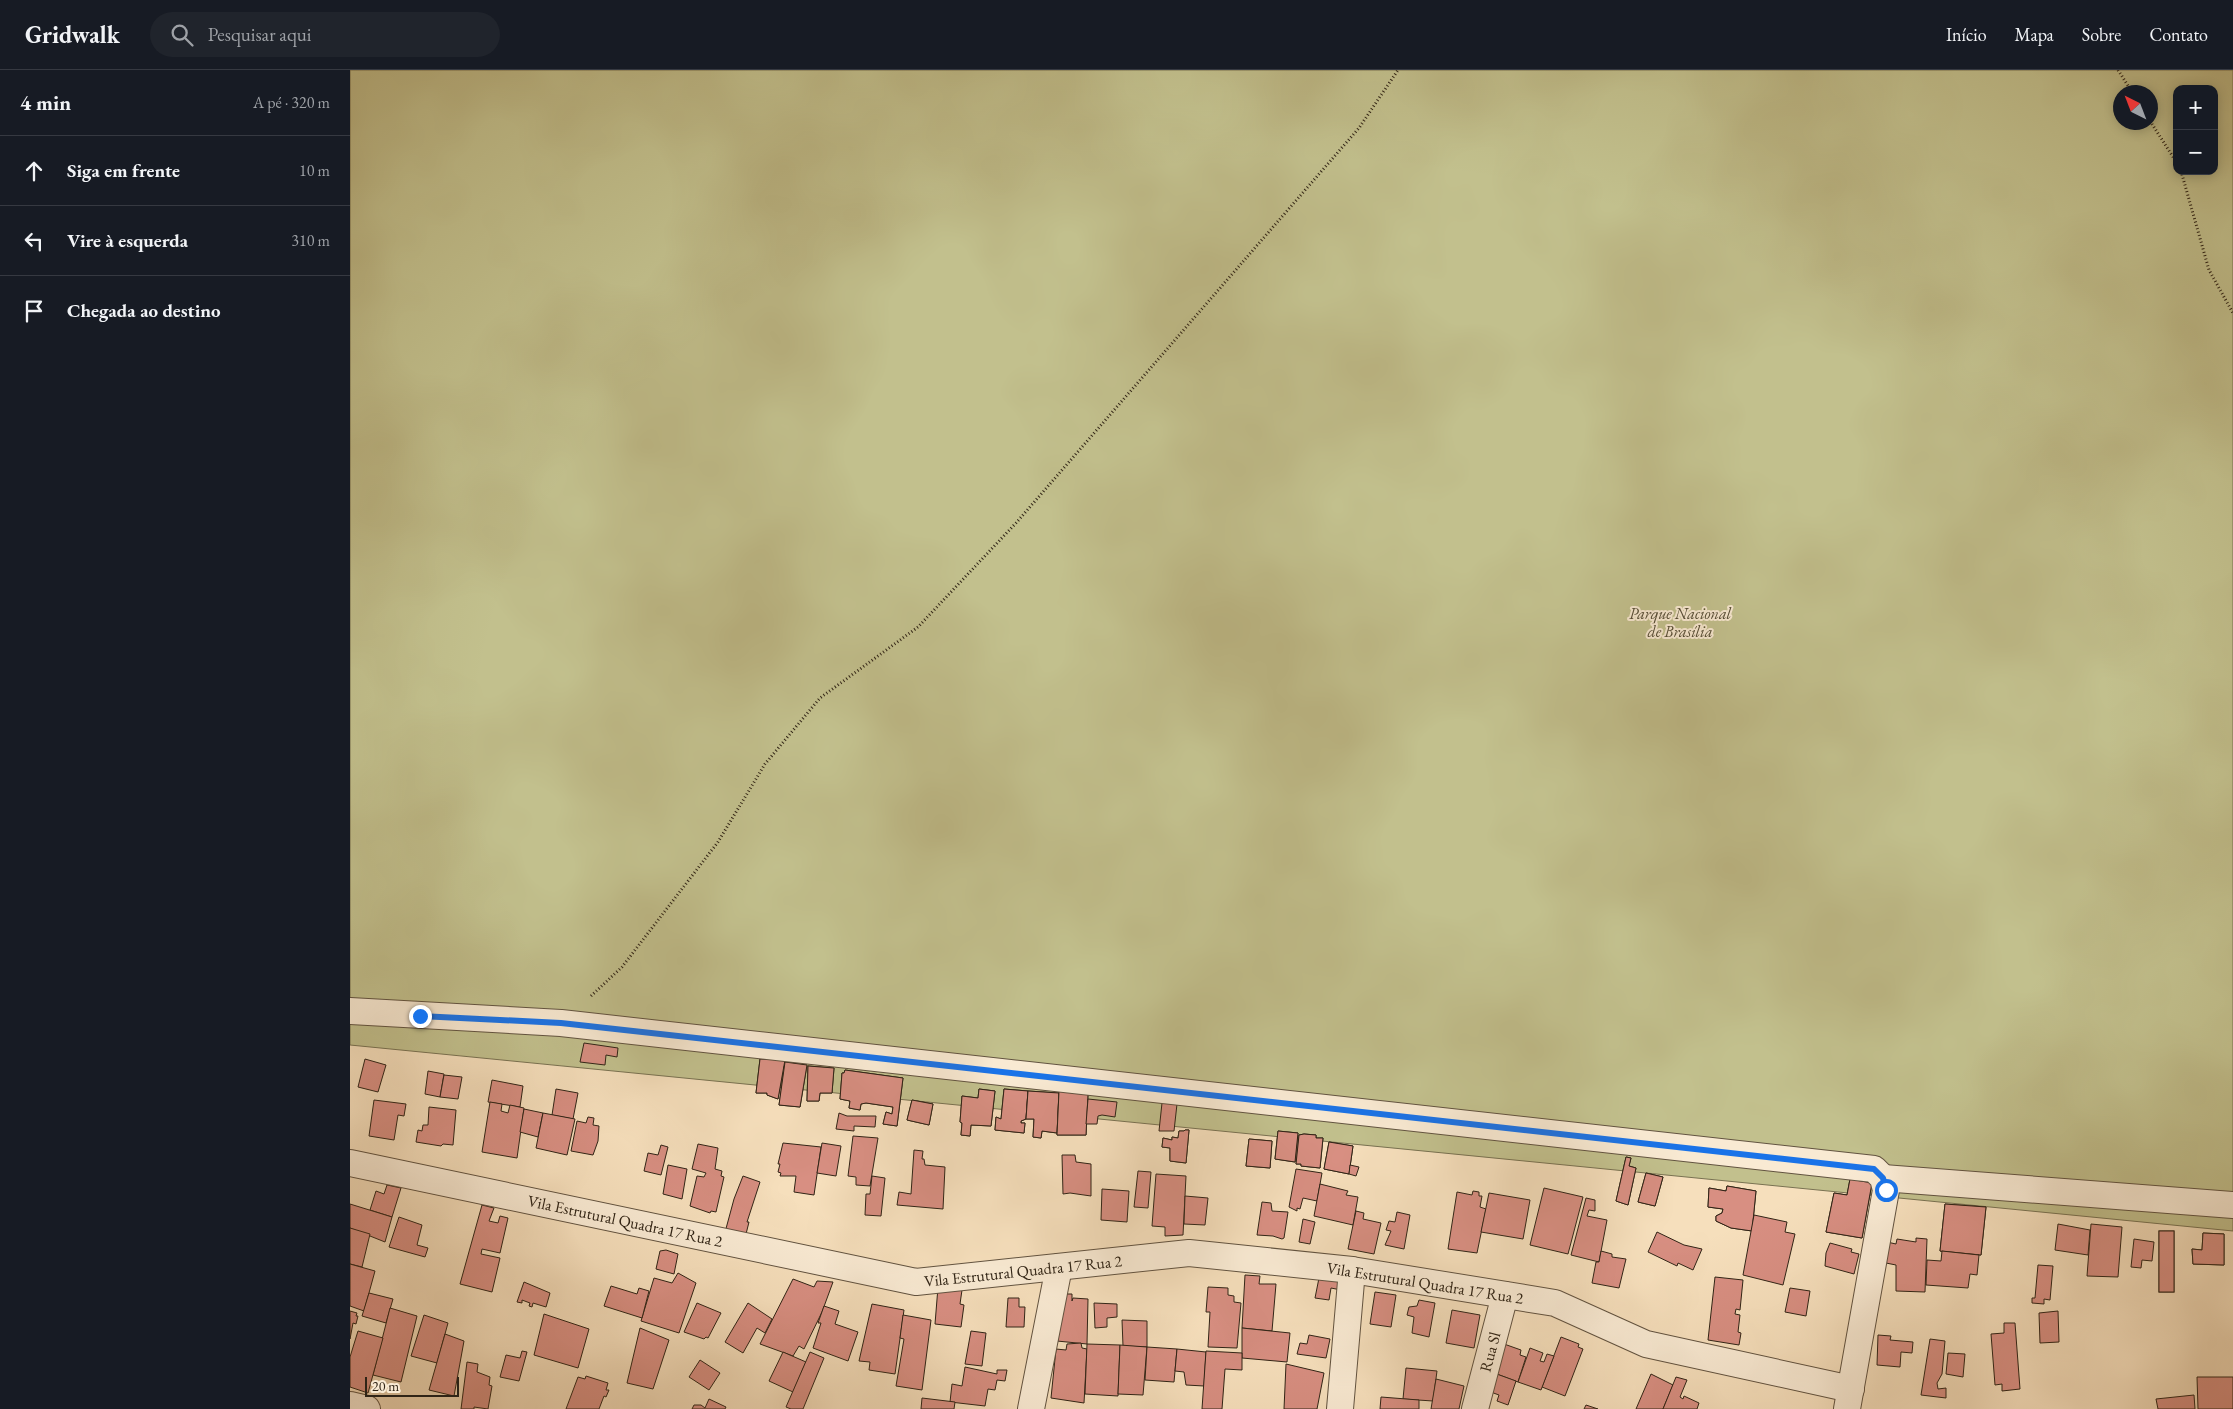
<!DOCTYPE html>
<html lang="pt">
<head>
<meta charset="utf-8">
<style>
  :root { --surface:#171b24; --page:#20242c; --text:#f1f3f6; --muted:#9ea1a6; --line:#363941 }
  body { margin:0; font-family:"EB Garamond",serif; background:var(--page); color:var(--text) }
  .controls { position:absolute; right:15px; top:15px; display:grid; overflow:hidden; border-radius:10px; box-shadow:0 2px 12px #0003 }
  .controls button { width:45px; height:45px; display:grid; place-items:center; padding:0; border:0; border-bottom:1px solid var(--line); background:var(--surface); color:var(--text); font:25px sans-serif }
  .compass { position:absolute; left:1763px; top:15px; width:45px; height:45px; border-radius:50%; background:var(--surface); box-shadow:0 2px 12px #0003; rotate:318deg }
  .scale { position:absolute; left:15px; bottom:12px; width:94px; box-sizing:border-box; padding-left:5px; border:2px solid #302416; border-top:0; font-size:14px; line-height:18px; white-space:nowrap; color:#302416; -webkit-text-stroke:4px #f9ead3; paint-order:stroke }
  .stop { position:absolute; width:15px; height:15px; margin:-11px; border:4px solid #1a73e8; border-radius:50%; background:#fff }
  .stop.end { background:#1a73e8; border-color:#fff; box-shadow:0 1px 5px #0008 }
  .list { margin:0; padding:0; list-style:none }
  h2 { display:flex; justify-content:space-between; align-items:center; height:65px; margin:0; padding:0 20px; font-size:21px }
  h2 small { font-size:16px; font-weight:400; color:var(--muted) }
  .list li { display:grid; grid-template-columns:32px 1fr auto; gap:15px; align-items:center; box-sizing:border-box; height:70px; padding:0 20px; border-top:1px solid var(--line) }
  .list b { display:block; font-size:19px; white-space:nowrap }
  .list em { font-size:16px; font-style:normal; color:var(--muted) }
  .icon { flex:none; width:28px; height:28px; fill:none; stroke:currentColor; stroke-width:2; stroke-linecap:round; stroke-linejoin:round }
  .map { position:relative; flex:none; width:1883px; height:1339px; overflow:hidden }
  header { display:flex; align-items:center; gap:30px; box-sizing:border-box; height:70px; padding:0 25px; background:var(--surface); border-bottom:1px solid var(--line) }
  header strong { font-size:24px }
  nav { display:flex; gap:28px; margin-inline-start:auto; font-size:18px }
  .search { width:350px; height:45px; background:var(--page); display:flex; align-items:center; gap:12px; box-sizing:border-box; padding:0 18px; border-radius:28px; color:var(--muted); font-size:19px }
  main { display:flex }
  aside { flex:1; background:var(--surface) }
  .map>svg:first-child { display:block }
  .green { fill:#c2c08d; stroke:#797252; fill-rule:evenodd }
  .building { fill:#d88f82; stroke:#302416 }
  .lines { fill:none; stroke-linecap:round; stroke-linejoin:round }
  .minor-casing { stroke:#625340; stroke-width:28 }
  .path { stroke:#302416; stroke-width:3; stroke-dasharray:1 2.5; stroke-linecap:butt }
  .minor { stroke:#f9ead3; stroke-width:26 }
  .route { stroke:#1a73e8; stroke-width:6 }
  .labels { text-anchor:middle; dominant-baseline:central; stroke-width:4; stroke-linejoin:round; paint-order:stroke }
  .park-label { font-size:16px; font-style:italic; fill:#544b34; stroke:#f9ead3 }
  .street-label { font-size:16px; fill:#302416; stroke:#f9ead3 }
</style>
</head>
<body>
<header>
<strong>Gridwalk</strong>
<div class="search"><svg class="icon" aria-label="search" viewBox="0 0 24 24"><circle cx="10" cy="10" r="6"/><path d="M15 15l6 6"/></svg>Pesquisar aqui</div>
<nav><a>Início</a><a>Mapa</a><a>Sobre</a><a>Contato</a></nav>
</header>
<main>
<aside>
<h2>4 min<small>A pé · 320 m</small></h2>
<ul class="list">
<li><svg class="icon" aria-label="ahead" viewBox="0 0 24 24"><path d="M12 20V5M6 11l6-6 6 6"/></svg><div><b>Siga em frente</b></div><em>10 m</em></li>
<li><svg class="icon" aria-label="left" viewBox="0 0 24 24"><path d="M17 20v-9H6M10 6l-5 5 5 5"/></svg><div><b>Vire à esquerda</b></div><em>310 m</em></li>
<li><svg class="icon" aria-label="arrive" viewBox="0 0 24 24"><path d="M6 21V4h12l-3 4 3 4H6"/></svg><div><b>Chegada ao destino</b></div></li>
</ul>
</aside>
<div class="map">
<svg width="1883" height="1339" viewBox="0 0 1883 1339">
  <rect width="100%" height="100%" fill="#f6dfbc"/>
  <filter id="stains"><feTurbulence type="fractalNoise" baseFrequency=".004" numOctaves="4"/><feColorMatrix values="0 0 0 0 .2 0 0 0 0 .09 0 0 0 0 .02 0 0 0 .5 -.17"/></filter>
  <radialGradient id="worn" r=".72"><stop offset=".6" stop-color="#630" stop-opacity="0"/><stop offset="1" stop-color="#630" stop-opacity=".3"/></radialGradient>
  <!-- green -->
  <path class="green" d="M0 0H1883V1161L0 975ZM1827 19H1864V101H1827ZM1770 22H1800V52H1770Z"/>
  <!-- building -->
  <g class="building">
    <polygon points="234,973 268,978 267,987 256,985 255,995 230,992"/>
    <polygon points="15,989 36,995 28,1022 8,1017"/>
    <polygon points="410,989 435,990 428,1029 417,1025 417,1023 406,1023"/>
    <polygon points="410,989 435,990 428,1029 417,1025 417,1023 406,1023"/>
    <polygon points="435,992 457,995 450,1037 429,1035"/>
    <polygon points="435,992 457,995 450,1037 429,1035"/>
    <polygon points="458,996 484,998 482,1023 470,1023 469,1031 457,1031"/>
    <polygon points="458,996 484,998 482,1023 470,1023 469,1031 457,1031"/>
    <polygon points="495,1000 553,1008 547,1056 533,1054 536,1042 542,1044 543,1037 516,1033 511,1034 510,1040 499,1038 500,1031 490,1029 492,1003 494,1003"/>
    <polygon points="495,1000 553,1008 547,1056 533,1054 536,1042 542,1044 543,1037 516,1033 511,1034 510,1040 499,1038 500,1031 490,1029 492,1003 494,1003"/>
    <polygon points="78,1001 94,1004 90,1027 75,1024"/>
    <polygon points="94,1005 112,1007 108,1029 90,1027"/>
    <polygon points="142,1010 173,1016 170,1037 138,1032"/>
    <polygon points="206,1019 228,1023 223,1049 202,1045"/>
    <polygon points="629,1019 645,1021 641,1056 621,1055 620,1066 611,1065 612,1053 610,1052 612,1026 628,1028"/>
    <polygon points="629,1019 645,1021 641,1056 621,1055 620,1066 611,1065 612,1053 610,1052 612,1026 628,1028"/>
    <polygon points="654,1019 678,1021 676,1049 671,1051 671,1053 675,1053 674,1063 645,1060 646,1047 651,1049"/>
    <polygon points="654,1019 678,1021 676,1049 671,1051 671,1053 675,1053 674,1063 645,1060 646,1047 651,1049"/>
    <polygon points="678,1021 709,1023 707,1063 692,1061 691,1068 683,1067 684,1049 676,1049"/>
    <polygon points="678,1021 709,1023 707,1063 692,1061 691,1068 683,1067 684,1049 676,1049"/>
    <polygon points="709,1021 738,1024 736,1065 707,1065"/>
    <polygon points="709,1021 738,1024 736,1065 707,1065"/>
    <polygon points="738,1029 767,1032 765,1047 752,1045 748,1046 747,1054 736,1054"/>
    <polygon points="24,1030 56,1034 54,1046 48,1045 44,1070 19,1066"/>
    <polygon points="562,1030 583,1034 579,1055 557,1050"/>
    <polygon points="562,1030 583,1034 579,1055 557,1050"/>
    <polygon points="140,1032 152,1034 151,1041 158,1043 160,1035 174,1038 167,1088 132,1082"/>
    <polygon points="812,1033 827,1034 824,1061 809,1061"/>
    <polygon points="79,1037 106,1040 103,1075 93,1074 91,1076 66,1072 68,1060 72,1061 73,1055 78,1055"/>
    <polygon points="174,1039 193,1043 188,1067 170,1062"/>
    <polygon points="193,1043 225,1049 217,1085 186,1078"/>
    <polygon points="489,1043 497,1046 526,1046 525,1057 504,1056 504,1061 486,1059"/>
    <polygon points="238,1047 244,1048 243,1055 249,1056 248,1071 243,1085 221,1081 227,1051 236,1053"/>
    <polygon points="835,1060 839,1060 836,1093 820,1091 820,1078 812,1077 813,1068 822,1070 822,1067 828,1068 829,1061 834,1061"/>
    <polygon points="835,1060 839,1060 836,1093 820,1091 820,1078 812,1077 813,1068 822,1070 822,1067 828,1068 829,1061 834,1061"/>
    <polygon points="928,1061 948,1063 945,1092 925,1089"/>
    <polygon points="928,1061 948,1063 945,1092 925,1089"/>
    <polygon points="954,1064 966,1065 966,1068 973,1068 970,1098 951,1096 951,1094 946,1094 949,1065"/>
    <polygon points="954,1064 966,1065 966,1068 973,1068 970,1098 951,1096 951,1094 946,1094 949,1065"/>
    <polygon points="503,1066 528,1068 520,1116 506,1115 506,1107 498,1106"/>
    <polygon points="899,1069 922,1071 920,1098 896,1096"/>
    <polygon points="899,1069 922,1071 920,1098 896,1096"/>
    <polygon points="979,1072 1003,1076 999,1104 974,1099"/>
    <polygon points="979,1072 1003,1076 999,1104 974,1099"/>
    <polygon points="433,1073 471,1077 464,1125 444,1122 446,1106 430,1106 431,1103 428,1102 430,1094 428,1094"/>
    <polygon points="472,1073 491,1076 486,1106 467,1103"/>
    <polygon points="348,1074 368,1078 365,1099 372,1101 371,1106 374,1107 366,1142 361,1141 360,1143 340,1136 347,1106 354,1107 356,1103 342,1099"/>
    <polygon points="311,1075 318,1077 311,1105 294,1101 298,1083 308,1085"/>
    <polygon points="564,1080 573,1081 572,1089 574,1089 575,1095 595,1097 593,1139 547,1135 549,1122 561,1124"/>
    <polygon points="712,1085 725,1085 726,1092 741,1094 741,1126 720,1123 713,1124"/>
    <polygon points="1276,1087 1281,1088 1279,1096 1286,1098 1278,1135 1266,1131"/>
    <polygon points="1276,1087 1281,1088 1279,1096 1286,1098 1278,1135 1266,1131"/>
    <polygon points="318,1095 337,1099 332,1129 313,1124"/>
    <polygon points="1000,1095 1009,1097 1006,1106 999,1104"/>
    <polygon points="946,1099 972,1103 967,1131 953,1128 950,1139 947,1138 947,1141 939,1137"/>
    <polygon points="788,1101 801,1102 798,1138 784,1137"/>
    <polygon points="1296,1103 1313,1107 1305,1136 1288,1132"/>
    <polygon points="1296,1103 1313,1107 1305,1136 1288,1132"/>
    <polygon points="806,1104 836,1106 833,1165 815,1166 815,1157 802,1156"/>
    <polygon points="393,1106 410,1112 397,1152 399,1152 394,1172 374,1166 384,1129"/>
    <polygon points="522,1106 535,1108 531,1146 515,1145 516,1124 520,1124"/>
    <polygon points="1500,1109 1522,1113 1512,1168 1476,1162 1484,1123 1497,1125"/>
    <polygon points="1500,1109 1522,1113 1512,1168 1476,1162 1484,1123 1497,1125"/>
    <polygon points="970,1114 998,1121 996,1125 1008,1127 1003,1155 964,1146"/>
    <polygon points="37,1115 51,1118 42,1147 20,1140 26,1121 34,1124"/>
    <polygon points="1377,1116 1406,1121 1402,1161 1381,1158 1366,1151 1366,1146 1372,1143 1373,1139 1358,1137 1359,1118 1376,1121"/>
    <polygon points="1377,1116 1406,1121 1402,1161 1381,1158 1366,1151 1366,1146 1372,1143 1373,1139 1358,1137 1359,1118 1376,1121"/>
    <polygon points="1194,1118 1233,1127 1218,1184 1180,1175"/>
    <polygon points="752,1119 779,1121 777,1152 751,1150"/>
    <polygon points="1123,1121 1129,1122 1129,1126 1132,1126 1130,1137 1136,1139 1127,1183 1098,1179 1107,1122 1122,1125"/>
    <polygon points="1139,1123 1180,1130 1173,1169 1131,1162"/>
    <polygon points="835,1126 858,1128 855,1155 834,1154"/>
    <polygon points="1236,1128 1245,1130 1245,1141 1239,1140 1237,1146 1257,1150 1249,1192 1221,1185"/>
    <polygon points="912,1132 921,1133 922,1141 938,1142 934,1168 932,1169 923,1166 907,1165"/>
    <polygon points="0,1134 42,1147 35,1172 0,1158"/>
    <polygon points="1595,1134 1636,1137 1631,1185 1590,1181"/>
    <polygon points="1595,1134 1636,1137 1631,1185 1590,1181"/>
    <polygon points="132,1135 144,1138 139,1151 148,1153 150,1146 158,1148 150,1183 132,1179 131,1184 150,1188 142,1222 110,1214"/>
    <polygon points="1006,1141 1014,1143 1013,1149 1031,1153 1024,1184 998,1179"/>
    <polygon points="1047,1142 1060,1145 1054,1179 1035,1175 1041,1161 1036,1160 1039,1151 1045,1152"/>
    <polygon points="1404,1145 1437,1152 1435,1162 1445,1164 1433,1215 1393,1205"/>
    <polygon points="49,1147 72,1155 67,1175 78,1178 75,1187 39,1177"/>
    <polygon points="953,1149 965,1152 960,1174 949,1172"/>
    <polygon points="1708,1154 1740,1160 1738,1185 1705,1180"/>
    <polygon points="1741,1154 1772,1157 1768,1207 1737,1206"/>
    <polygon points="0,1158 20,1164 12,1197 0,1194"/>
    <rect x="1809" y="1161" width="15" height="61"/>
    <rect x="1809" y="1161" width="15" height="61"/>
    <polygon points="1307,1162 1334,1175 1352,1179 1343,1200 1328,1193 1327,1196 1298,1182"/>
    <polygon points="1853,1163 1874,1164 1874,1195 1843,1194 1842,1179 1852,1180"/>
    <polygon points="1853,1163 1874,1164 1874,1195 1843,1194 1842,1179 1852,1180"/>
    <polygon points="1566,1168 1577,1169 1575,1222 1546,1221 1546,1195 1536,1193 1537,1172 1546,1174 1547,1169 1566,1172"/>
    <polygon points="1784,1169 1804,1172 1802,1191 1792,1190 1791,1198 1781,1197"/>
    <polygon points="1480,1173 1502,1179 1501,1182 1509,1184 1504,1204 1475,1196 1476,1183"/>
    <polygon points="316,1180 328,1184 324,1204 306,1199 310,1181"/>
    <polygon points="1251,1181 1262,1184 1262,1187 1276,1189 1269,1218 1242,1213 1246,1192 1249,1192"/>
    <polygon points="1592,1181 1629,1185 1627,1205 1620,1204 1618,1218 1576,1215 1577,1190 1591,1191"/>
    <polygon points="0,1194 25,1201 14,1241 0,1236"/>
    <polygon points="1688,1195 1703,1196 1700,1230 1694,1229 1694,1234 1682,1233 1682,1228 1685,1228"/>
    <polygon points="328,1203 346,1213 329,1263 291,1251 304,1208 322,1213"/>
    <polygon points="895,1205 910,1206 909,1214 926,1214 922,1261 892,1258"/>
    <polygon points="1365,1207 1393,1210 1390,1240 1386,1239 1385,1244 1390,1245 1388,1262 1391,1263 1389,1275 1358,1270"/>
    <polygon points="969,1208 992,1212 991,1220 981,1218 979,1230 965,1228"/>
    <polygon points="443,1209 464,1217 467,1211 483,1212 472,1242 454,1279 449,1276 443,1286 410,1274"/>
    <polygon points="174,1212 200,1223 196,1237 183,1233 182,1237 179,1236 180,1233 172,1230 172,1233 167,1232"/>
    <polygon points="261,1216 287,1224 289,1218 299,1221 292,1248 254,1236"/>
    <polygon points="588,1217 612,1220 610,1234 614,1235 611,1257 585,1254"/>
    <polygon points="858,1217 878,1218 878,1225 884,1226 884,1232 891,1233 887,1278 858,1277 860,1242 856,1242"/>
    <polygon points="1440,1218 1460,1221 1456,1246 1435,1242"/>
    <polygon points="1025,1222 1046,1225 1041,1257 1020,1254"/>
    <polygon points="19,1223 43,1229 36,1253 12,1246"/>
    <polygon points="711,1224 722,1224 722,1231 723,1228 738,1229 737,1274 707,1271"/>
    <polygon points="658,1228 669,1228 669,1237 675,1237 674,1257 656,1257"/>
    <polygon points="1069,1230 1085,1233 1079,1267 1062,1263 1064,1247 1057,1245 1059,1237 1067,1236"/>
    <polygon points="347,1233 371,1243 358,1268 356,1267 354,1269 334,1262"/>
    <polygon points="398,1233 422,1249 415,1263 407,1258 393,1283 375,1272"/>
    <polygon points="744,1233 767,1234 767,1247 757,1248 757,1257 745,1258"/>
    <polygon points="522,1234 554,1240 545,1304 519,1300 520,1292 509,1291"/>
    <polygon points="474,1236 489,1241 485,1254 508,1262 498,1291 463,1278 471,1253 468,1253"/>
    <polygon points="40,1238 67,1246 51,1312 23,1305"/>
    <polygon points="1102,1240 1130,1245 1124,1278 1096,1273"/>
    <polygon points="0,1241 7,1243 6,1246 8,1246 6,1254 3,1253 0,1269"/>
    <polygon points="1708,1241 1709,1272 1690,1273 1689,1243"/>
    <polygon points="194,1244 239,1259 228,1298 184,1285"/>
    <polygon points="74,1245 98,1253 87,1293 61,1286"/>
    <polygon points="553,1245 581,1250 572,1320 546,1316 554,1269 550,1268"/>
    <polygon points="772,1250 797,1251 797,1277 773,1276"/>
    <polygon points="1654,1253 1665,1253 1670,1319 1652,1321 1652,1314 1645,1315 1641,1264 1654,1263"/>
    <polygon points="290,1258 319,1270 303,1319 277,1313"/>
    <polygon points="892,1258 940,1263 937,1292 892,1288"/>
    <polygon points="8,1261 33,1268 18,1323 0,1317 0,1287"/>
    <polygon points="621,1261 636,1263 632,1296 615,1294"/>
    <polygon points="95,1264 114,1271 104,1326 79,1320"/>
    <polygon points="959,1265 980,1269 976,1288 947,1284 950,1273 957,1274"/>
    <polygon points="1528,1265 1541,1266 1540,1270 1563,1272 1562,1283 1551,1282 1550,1297 1527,1295"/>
    <polygon points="1211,1267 1229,1274 1228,1277 1233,1279 1215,1326 1192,1317"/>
    <polygon points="1580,1269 1595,1271 1592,1304 1587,1313 1588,1319 1596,1318 1596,1328 1571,1325"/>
    <polygon points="731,1273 732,1278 737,1279 734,1333 701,1328 706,1279 716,1280 717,1274"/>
    <polygon points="737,1274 770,1275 768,1326 735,1324"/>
    <polygon points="1154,1274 1171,1280 1170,1285 1176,1287 1168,1312 1144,1303"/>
    <polygon points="770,1275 797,1277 793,1325 768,1324"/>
    <polygon points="797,1277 827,1279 824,1312 795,1310"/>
    <polygon points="1180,1278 1193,1283 1190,1291 1194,1292 1197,1284 1204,1286 1191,1320 1168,1312"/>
    <polygon points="827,1279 856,1282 854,1316 836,1315 834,1302 825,1301"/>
    <polygon points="172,1281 177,1282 169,1311 150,1307 156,1285 170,1288"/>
    <polygon points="856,1281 892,1283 892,1300 875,1299 872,1339 852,1339"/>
    <polygon points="433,1282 456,1292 443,1322 419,1311"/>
    <polygon points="460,1282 474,1288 453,1339 441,1339 436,1337"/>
    <polygon points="1598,1283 1615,1284 1613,1307 1596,1304"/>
    <polygon points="350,1290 370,1303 359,1320 339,1307"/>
    <polygon points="117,1292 128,1294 127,1302 140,1307 139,1315 142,1316 138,1339 124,1337 124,1339 111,1339"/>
    <polygon points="936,1294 974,1303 967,1339 934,1339"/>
    <polygon points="615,1297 647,1304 647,1300 657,1300 655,1311 647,1310 645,1320 638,1319 635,1336 600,1332 602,1314 612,1316"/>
    <polygon points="1056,1298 1087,1301 1083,1331 1053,1329"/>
    <polygon points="1144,1303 1166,1311 1158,1335 1147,1331 1149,1325 1138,1321"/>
    <polygon points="1301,1304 1323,1315 1313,1339 1286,1339"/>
    <polygon points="236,1306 258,1313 256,1320 259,1320 256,1327 254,1326 249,1339 216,1339 228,1307 235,1309"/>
    <polygon points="1326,1307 1337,1310 1330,1327 1333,1329 1334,1326 1349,1333 1347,1339 1313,1339"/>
    <polygon points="1847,1307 1883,1307 1883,1339 1848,1339"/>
    <polygon points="1086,1309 1114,1316 1109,1339 1081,1339"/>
    <polygon points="1844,1325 1845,1339 1808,1339 1806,1329"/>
    <polygon points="1031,1327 1069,1330 1069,1339 1030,1339"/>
    <polygon points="572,1328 605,1332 604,1339 571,1339"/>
    <polygon points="359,1329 376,1337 375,1339 342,1339 344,1335 351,1335 355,1338"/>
    <polygon points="1236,1335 1248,1339 1234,1339"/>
  </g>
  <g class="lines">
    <!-- minor casing -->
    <g class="minor-casing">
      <g id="minor">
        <polyline points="0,941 211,953 1524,1099 1533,1108 1536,1120 1497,1339"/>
        <polyline points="0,1093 566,1212 839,1183 1002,1200 1205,1233 1296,1274 1501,1319"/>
        <polyline points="1533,1108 1883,1135"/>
        <polyline points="0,1335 17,1339"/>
        <polyline points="681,1339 709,1197"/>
        <polyline points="990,1339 1002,1200"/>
        <polyline points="1125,1339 1155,1225"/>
      </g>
    </g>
    <!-- path -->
    <g class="path">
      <polyline points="1768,0 1782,22"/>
      <polyline points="1800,51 1827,93"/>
      <polyline points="1831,101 1859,200 1883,243"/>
      <polyline points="241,926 272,897 368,772 415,694 470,628 568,557 666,453 1009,58 1048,0"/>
    </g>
    <!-- minor -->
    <use href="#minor" class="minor"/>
  </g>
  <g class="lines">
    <!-- route -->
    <polyline class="route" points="70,946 211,953 1524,1099 1533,1108 1536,1120"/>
  </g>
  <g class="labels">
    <!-- park labels -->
    <g class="park-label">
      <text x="1330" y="543">Parque Nacional<tspan x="1330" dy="18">de Brasília</tspan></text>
    </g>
    <!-- street labels -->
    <g class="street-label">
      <text transform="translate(275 1151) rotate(12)">Vila Estrutural Quadra 17 Rua 2</text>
      <text transform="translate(673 1201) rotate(-6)">Vila Estrutural Quadra 17 Rua 2</text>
      <text transform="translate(1075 1213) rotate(9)">Vila Estrutural Quadra 17 Rua 2</text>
      <text transform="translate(1140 1282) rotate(-75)">Rua Sl</text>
    </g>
  </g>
  <rect width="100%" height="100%" filter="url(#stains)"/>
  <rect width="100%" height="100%" fill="url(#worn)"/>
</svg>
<div class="controls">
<button>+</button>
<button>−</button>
</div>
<svg class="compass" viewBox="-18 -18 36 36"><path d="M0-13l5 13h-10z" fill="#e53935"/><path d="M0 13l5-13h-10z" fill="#9ea1a6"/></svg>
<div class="scale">20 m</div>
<div class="stop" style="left:1536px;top:1120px"></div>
<div class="stop end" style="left:70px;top:946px"></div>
</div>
</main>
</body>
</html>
